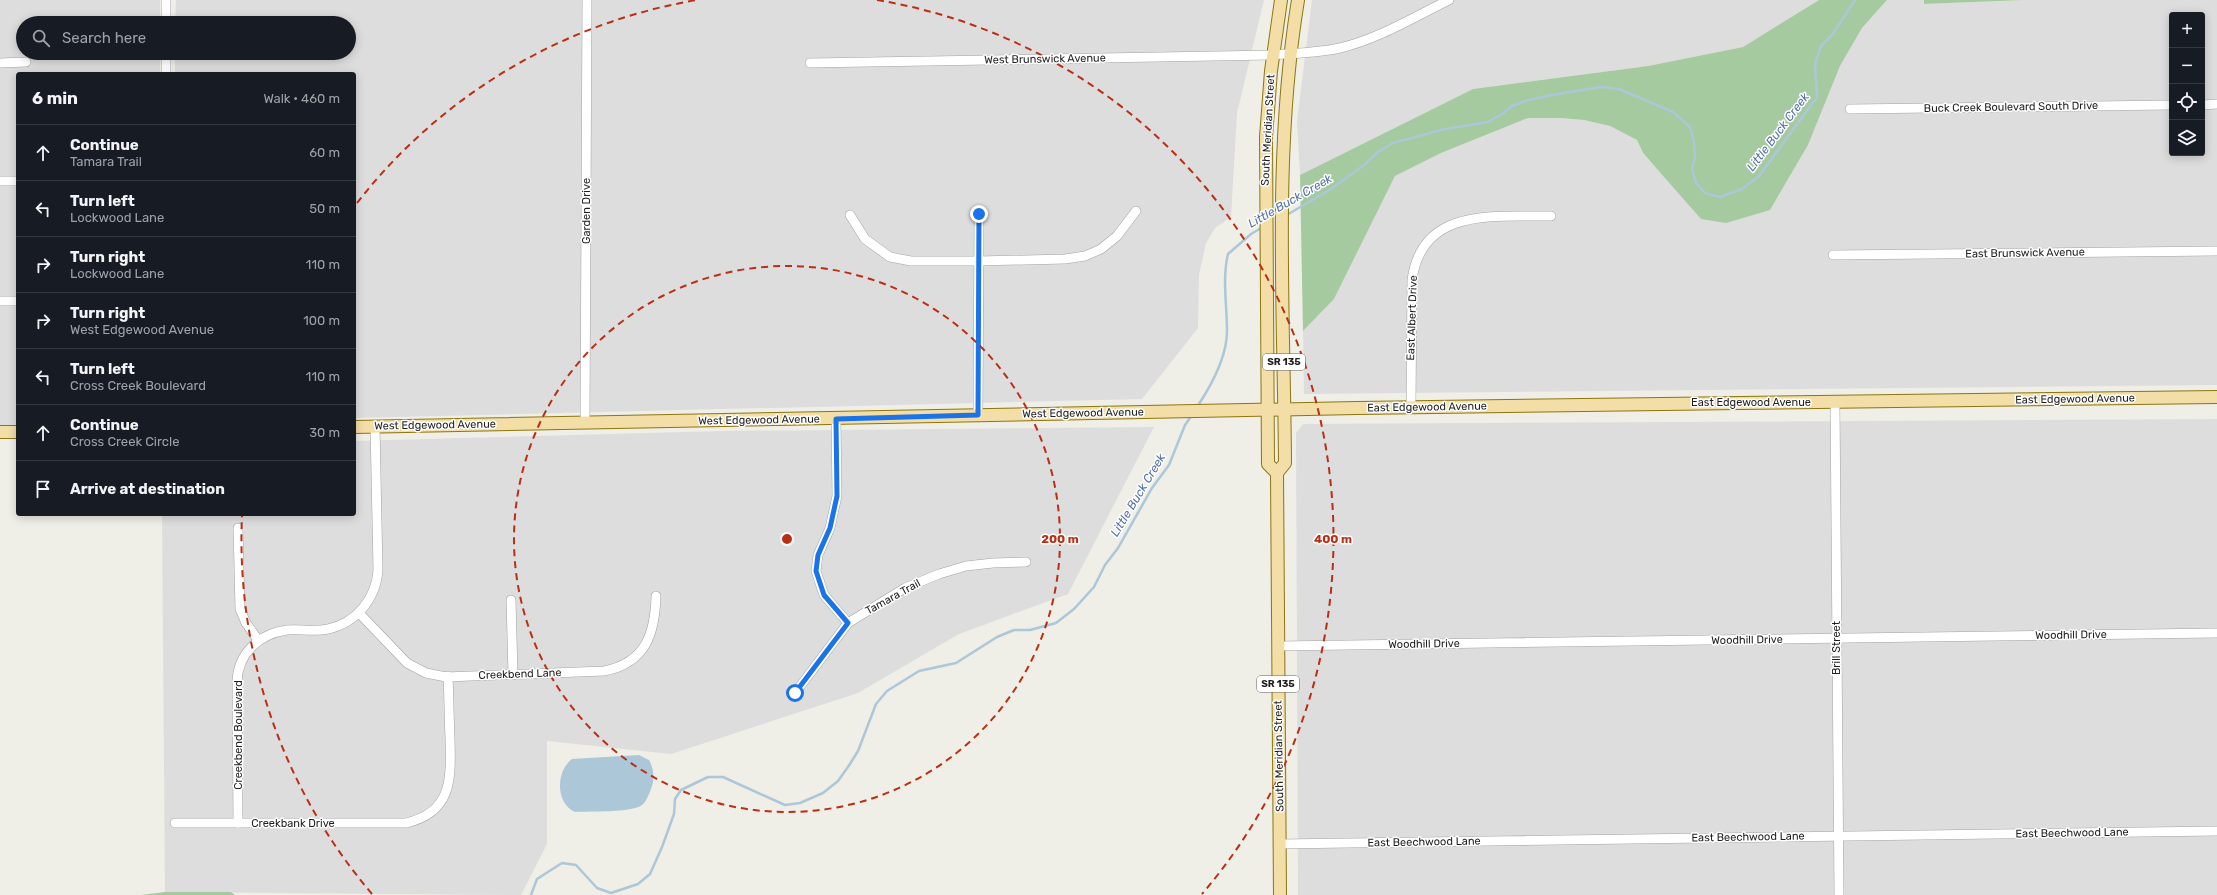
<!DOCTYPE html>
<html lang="en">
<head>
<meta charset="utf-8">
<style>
  :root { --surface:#171b24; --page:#20242c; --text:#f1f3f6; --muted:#9ea1a6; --line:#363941 }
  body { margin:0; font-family:Rubik,sans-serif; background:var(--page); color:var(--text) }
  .controls { position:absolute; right:12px; top:12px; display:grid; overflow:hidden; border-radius:4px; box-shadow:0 2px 10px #0003 }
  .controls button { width:36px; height:36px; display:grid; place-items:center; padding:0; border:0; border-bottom:1px solid var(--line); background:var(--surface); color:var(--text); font:20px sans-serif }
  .stop { position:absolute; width:12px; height:12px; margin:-9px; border:3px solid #1a73e8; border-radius:50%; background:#fff }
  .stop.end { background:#1a73e8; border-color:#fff; box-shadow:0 1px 4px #0008 }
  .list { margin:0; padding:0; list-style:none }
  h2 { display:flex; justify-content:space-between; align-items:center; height:52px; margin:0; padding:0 16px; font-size:17px }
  h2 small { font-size:13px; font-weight:400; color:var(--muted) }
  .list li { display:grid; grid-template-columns:26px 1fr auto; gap:12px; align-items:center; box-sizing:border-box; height:56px; padding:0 16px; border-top:1px solid var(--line) }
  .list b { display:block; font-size:15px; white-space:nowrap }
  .list p { margin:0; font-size:13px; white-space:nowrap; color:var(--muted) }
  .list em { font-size:13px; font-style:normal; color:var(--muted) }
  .icon { flex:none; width:22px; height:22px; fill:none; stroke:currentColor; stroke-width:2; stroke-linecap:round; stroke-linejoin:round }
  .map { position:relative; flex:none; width:2217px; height:895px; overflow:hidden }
  .search { position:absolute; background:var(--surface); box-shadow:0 2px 10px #0003; left:16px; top:16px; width:340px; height:44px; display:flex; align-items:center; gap:10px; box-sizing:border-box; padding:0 14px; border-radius:22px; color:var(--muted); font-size:15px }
  .panel { position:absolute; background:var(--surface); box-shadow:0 2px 10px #0003; left:16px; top:72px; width:340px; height:444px; border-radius:4px }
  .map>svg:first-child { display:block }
  .residential { fill:#ddd; fill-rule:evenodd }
  .forest { fill:#a5caa0 }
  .water { fill:#acc7d8 }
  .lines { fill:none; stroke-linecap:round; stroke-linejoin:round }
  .stream { stroke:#acc7d8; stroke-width:2.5 }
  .minor-casing { stroke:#a3a3a3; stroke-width:10 }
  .major-casing { stroke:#8c760f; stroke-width:14 }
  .minor { stroke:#fff; stroke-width:9 }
  .major { stroke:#f3dea8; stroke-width:12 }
  .route { stroke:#1a73e8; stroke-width:5 }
  .ring { fill:none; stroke:#bb2e14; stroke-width:2; stroke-dasharray:7 5 }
  .labels { text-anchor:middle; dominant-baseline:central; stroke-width:3; stroke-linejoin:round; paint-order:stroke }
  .shield { fill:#fff; stroke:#626262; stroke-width:1 }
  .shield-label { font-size:10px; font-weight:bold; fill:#1f1f1f }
  .street-label { font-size:11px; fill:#1f1f1f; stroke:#fff }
  .water-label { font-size:12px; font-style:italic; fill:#5571a6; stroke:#fff }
  .centre { fill:#bb2e14; stroke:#fff; stroke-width:2 }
  .ring-label { font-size:12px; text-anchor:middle; font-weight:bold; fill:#bb2e14; stroke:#fff; stroke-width:3; stroke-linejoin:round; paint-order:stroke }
</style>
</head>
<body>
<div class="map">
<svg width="2217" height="895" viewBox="0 0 2217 895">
  <rect width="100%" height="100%" fill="#efeee7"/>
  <!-- residential -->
  <g class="residential">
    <polygon points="0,0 160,0 160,23 23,23 23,53 160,53 160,74 18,74 18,426 0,426"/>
    <polygon points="176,0 1264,0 1237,113 1231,217 1215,228 1206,243 1199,275 1198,328 1142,399 354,418 354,74 175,74 175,53 349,53 349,23 175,23"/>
    <polygon points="1312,0 1819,0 1743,47 1648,66 1473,89 1300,175 1297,121"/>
    <path d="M1887 0H1924V4L2024 0H2217V385L1304 394 1303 331 1334 299 1395 176 1441 153 1528 118H1560L1584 120 1610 126 1637 140 1643 154 1669 181 1770 210 1808 145 1840 66 1862 28ZM2172 15H2202V153H2172Z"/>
    <polygon points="2217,419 2217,895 1298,895 1296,433 1303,424"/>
    <polygon points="1154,427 1068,594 959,634 858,693 671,754 547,741 547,844 521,895 165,892 162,514 354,514 354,441 723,431"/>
  </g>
  <!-- forest -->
  <g class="forest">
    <polygon points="1819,0 1887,0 1862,28 1840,66 1808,145 1770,210 1726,223 1701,219 1643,153 1637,140 1610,126 1584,120 1560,118 1528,118 1441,153 1395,176 1334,299 1303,331 1300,175 1473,89 1648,66 1743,47"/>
    <polygon points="1924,0 2024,0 1924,4"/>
    <polygon points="165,892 231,892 235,895 141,895"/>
  </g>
  <!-- water -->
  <path class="water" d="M639 755 649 760C654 769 655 779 651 789 649 794 646 802 642 805 632 813 589 811 575 812 555 803 556 771 572 759Z"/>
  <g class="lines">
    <!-- stream -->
    <g class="stream">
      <polyline points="1285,216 1331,189 1364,165 1378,152 1393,143 1445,129 1488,122 1502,114 1512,106 1525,101 1551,95 1601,87 1619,89 1645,100 1673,112 1690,127 1694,142 1695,158 1692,169 1696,183 1705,193 1720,197 1742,189 1759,176 1817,97 1815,64 1821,46 1832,35 1855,0"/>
      <path d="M1197 407C1211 386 1227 357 1227 331 1227 305 1222 279 1228 254L1251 234 1263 227"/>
      <polyline points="531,895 537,879 562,863 576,865 597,888 611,893 638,884 650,874 662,847 674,814 675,799 681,790 708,777 723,777 785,805 800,803 823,793 838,781 850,764 858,751 876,704 887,691 919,671 956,663 997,637 1014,630 1030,630 1056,623 1074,609 1094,587 1105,565 1118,548 1152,488 1169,465 1185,425 1192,415"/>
    </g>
    <!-- minor casing -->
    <g class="minor-casing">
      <g id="minor">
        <polyline points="166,23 166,0"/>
        <polyline points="166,53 166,74"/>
        <polyline points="0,63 26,62"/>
        <path d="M810 63 1273 55C1295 53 1317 53 1340 48 1378 39 1414 17 1449 0"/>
        <polyline points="2202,105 2217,104"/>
        <polyline points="1850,109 2172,105"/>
        <polyline points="0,181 18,181"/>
        <polyline points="850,215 865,239 890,257 911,261 979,261 1065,259 1085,256 1101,249 1117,236 1136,211"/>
        <polyline points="1833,255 2217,251"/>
        <polyline points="0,301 18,301"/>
        <polyline points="1835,402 1839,895"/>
        <path d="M1411 407 1412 280C1422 206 1496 217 1551 216"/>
        <polyline points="978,415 979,214"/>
        <polyline points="836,419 837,496 830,528 818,555 816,571 824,595 848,623"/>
        <polyline points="585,422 587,0"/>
        <polyline points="238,528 240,609 246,623 258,640"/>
        <polyline points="511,600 513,674"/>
        <path d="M359 613 407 663 426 673 446 677 604 671C646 663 655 633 656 596"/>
        <polyline points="1278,646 2217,633"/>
        <polyline points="795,693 848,623 905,588 939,574 966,566 993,563 1026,562"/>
        <path d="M175 823H406C453 812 451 778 450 738 449 717 449 697 448 676"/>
        <path d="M238 823 237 682C238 653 259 634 287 630 301 629 314 632 328 629 356 623 376 599 378 570L375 426"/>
        <polyline points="1280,844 2217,831"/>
      </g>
    </g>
    <!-- major casing -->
    <g class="major-casing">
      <g id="major">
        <polyline points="354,427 1357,408 2217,397"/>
        <polyline points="0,432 18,432"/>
        <polyline points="1277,473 1268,464 1266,137 1271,71 1281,0"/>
        <path d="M1280 895 1277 473 1285 463C1284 309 1273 152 1298 0"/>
      </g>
    </g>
    <!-- minor -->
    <use href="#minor" class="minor"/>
    <!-- major -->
    <use href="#major" class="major"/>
  </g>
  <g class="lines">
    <!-- route -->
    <polyline class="route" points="795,693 848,623 824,595 816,571 818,555 830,528 837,496 836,419 978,415 979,214"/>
  </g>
  <!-- distance rings -->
  <g class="ring">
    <circle cx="787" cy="539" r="273"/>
    <path d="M372 894A546 546 0 0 1 242 515M357 203A546 546 0 0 1 697 0M877 0A546 546 0 0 1 1202 894"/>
  </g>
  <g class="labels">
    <!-- shield labels -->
    <g class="shield">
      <rect x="1263" y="354" width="42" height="16" rx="3"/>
      <rect x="1257" y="676" width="42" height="16" rx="3"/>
    </g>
    <g class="shield-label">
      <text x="1284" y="362">SR 135</text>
      <text x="1278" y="684">SR 135</text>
    </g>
    <!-- street labels -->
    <g class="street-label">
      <text transform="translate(1045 59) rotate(-1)">West Brunswick Avenue</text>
      <text transform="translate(2011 107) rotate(-1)">Buck Creek Boulevard South Drive</text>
      <text transform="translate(1268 130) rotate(-87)">South Meridian Street</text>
      <text transform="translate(586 211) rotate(-90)">Garden Drive</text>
      <text transform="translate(2025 253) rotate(-1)">East Brunswick Avenue</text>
      <text transform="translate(1412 318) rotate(-88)">East Albert Drive</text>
      <text transform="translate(2075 399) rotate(-1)">East Edgewood Avenue</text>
      <text x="1751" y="402">East Edgewood Avenue</text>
      <text transform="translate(1427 407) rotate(-1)">East Edgewood Avenue</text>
      <text transform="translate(1083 413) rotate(-1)">West Edgewood Avenue</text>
      <text transform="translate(759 420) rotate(-1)">West Edgewood Avenue</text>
      <text transform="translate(435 425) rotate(-1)">West Edgewood Avenue</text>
      <text transform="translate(893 597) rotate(-29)">Tamara Trail</text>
      <text transform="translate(2071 635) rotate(-1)">Woodhill Drive</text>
      <text transform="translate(1747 640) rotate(-1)">Woodhill Drive</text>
      <text transform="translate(1424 644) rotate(-1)">Woodhill Drive</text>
      <text transform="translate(1836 648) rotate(-90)">Brill Street</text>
      <text transform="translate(520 674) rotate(-2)">Creekbend Lane</text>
      <text transform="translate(238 735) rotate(-90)">Creekbend Boulevard</text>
      <text transform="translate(1279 756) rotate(-91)">South Meridian Street</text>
      <text x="293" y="823">Creekbank Drive</text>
      <text transform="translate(2072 833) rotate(-1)">East Beechwood Lane</text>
      <text transform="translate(1748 837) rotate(-1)">East Beechwood Lane</text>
      <text transform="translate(1424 842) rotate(-1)">East Beechwood Lane</text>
    </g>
    <!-- water labels -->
    <g class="water-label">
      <text transform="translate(1778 132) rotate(-53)">Little Buck Creek</text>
      <text transform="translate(1290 201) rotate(-30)">Little Buck Creek</text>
      <text transform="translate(1138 495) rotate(-59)">Little Buck Creek</text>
    </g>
  </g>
  <circle cx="787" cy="539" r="6" class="centre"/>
  <g class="ring-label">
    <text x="1060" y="543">200 m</text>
    <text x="1333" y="543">400 m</text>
  </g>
</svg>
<div class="controls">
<button>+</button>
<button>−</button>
<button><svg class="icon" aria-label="locate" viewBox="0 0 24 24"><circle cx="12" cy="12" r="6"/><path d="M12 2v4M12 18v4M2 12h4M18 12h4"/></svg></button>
<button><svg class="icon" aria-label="layers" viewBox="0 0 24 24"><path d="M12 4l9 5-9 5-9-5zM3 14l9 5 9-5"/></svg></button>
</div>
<div class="stop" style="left:795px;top:693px"></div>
<div class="stop end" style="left:979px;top:214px"></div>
<div class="search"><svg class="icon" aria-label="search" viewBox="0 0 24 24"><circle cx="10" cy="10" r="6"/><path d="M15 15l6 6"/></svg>Search here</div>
<section class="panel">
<h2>6 min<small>Walk · 460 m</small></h2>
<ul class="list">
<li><svg class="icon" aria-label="ahead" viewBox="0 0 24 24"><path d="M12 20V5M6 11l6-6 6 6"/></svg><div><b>Continue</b><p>Tamara Trail</p></div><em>60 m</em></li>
<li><svg class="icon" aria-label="left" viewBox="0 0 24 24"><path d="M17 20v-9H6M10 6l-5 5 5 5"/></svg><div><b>Turn left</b><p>Lockwood Lane</p></div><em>50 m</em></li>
<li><svg class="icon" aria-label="right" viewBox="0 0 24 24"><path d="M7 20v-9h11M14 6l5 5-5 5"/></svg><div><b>Turn right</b><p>Lockwood Lane</p></div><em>110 m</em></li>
<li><svg class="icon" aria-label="right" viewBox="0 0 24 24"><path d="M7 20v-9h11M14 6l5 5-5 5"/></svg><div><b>Turn right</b><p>West Edgewood Avenue</p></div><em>100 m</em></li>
<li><svg class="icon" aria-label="left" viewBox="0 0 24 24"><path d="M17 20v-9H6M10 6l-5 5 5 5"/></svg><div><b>Turn left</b><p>Cross Creek Boulevard</p></div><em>110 m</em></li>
<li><svg class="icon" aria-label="ahead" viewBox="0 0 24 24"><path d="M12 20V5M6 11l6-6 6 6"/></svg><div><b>Continue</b><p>Cross Creek Circle</p></div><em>30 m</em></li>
<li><svg class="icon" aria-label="arrive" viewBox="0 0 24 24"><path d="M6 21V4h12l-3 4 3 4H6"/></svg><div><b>Arrive at destination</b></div></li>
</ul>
</section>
</div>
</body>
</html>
